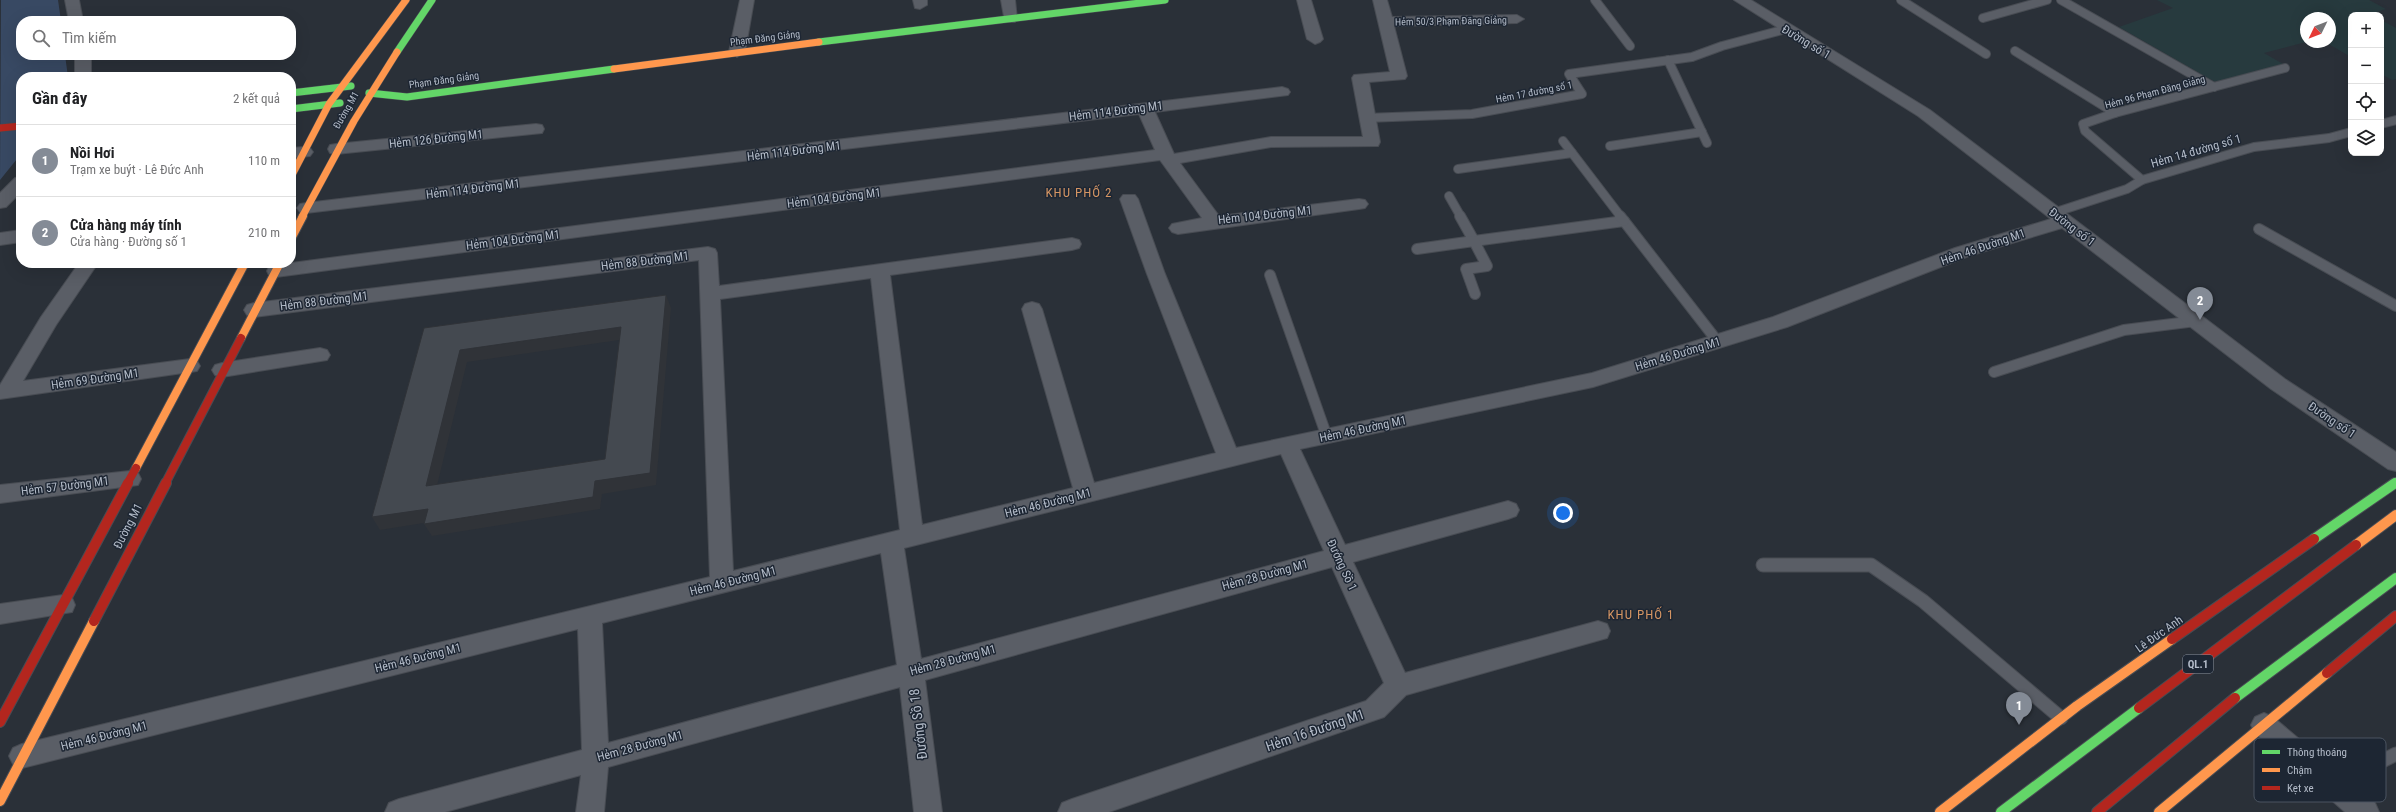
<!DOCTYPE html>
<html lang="vi">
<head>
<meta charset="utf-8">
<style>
  :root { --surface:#fff; --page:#f6f6f6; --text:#202124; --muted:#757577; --line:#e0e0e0; --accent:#848b96 }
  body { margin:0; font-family:"Roboto Condensed",sans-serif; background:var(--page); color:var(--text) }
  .controls { position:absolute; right:12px; top:12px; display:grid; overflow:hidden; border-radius:8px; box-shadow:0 4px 16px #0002 }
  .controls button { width:36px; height:36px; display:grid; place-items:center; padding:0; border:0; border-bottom:1px solid var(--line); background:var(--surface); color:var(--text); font:20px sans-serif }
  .compass { position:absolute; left:2300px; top:12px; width:36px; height:36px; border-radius:50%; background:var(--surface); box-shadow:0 4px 16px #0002; rotate:227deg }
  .you { position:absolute; left:1563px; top:513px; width:14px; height:14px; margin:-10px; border:3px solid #fff; border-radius:50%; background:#1a73e8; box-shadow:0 0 0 6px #1a73e833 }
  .badge { display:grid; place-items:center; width:26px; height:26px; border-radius:50%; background:var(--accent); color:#fff; font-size:13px; font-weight:700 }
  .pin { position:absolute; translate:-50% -33px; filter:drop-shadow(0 1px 2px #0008) }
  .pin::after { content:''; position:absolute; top:21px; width:14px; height:12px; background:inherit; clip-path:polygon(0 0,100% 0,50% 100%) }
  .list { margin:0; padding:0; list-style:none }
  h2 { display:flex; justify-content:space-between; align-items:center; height:52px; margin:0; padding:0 16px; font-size:17px }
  h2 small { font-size:13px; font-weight:400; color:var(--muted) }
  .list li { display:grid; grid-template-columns:26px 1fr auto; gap:12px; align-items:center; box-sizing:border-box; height:72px; padding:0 16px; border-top:1px solid var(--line) }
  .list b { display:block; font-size:15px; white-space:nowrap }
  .list p { margin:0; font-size:13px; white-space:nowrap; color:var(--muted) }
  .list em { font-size:13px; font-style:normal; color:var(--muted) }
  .icon { flex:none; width:22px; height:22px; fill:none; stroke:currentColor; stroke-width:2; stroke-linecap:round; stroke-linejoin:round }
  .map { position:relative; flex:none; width:2396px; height:812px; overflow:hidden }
  .search { position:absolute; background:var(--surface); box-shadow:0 4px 16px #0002; left:16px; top:16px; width:280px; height:44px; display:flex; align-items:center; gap:10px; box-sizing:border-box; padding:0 14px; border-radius:16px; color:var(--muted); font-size:15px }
  .panel { position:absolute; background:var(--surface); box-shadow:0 4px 16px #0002; left:16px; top:72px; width:280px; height:196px; border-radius:16px }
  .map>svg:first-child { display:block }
  .green { fill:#273a3e }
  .water { fill:#384963 }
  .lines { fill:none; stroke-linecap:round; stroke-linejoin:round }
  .lane-far2-casing { stroke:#484c53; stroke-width:10 }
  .lane-far1-casing { stroke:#484c53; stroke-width:12 }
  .lane-casing { stroke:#484c53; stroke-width:15 }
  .street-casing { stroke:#484c53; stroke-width:2 }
  .fast-far2-casing { stroke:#484c53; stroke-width:8 }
  .fast-far1-casing { stroke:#484c53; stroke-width:10 }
  .fast-casing { stroke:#484c53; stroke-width:12 }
  .slow-far2-casing { stroke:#484c53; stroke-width:8 }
  .slow-far1-casing { stroke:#484c53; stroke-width:10 }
  .slow-casing { stroke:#484c53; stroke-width:12 }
  .jam-far2-casing { stroke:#484c53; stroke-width:8 }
  .jam-far1-casing { stroke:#484c53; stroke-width:10 }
  .jam-casing { stroke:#484c53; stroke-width:12 }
  .lane-far2 { stroke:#5a5e66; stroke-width:8 }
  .lane-far1 { stroke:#5a5e66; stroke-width:10 }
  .lane { stroke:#5a5e66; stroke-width:13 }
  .street { fill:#5a5e66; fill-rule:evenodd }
  .fast-far2 { stroke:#63d668; stroke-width:7 }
  .fast-far1 { stroke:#63d668; stroke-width:8 }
  .fast { stroke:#63d668; stroke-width:10 }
  .slow-far2 { stroke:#ff974d; stroke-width:7 }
  .slow-far1 { stroke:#ff974d; stroke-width:8 }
  .slow { stroke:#ff974d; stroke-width:10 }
  .jam-far2 { stroke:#b3261e; stroke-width:7 }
  .jam-far1 { stroke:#b3261e; stroke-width:8 }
  .jam { stroke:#b3261e; stroke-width:10 }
  .shaded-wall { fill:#303338 }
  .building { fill:#444950; stroke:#303338; fill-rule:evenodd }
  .labels { text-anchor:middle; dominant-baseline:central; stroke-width:3; stroke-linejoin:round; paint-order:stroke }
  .far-street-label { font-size:10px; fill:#b4bcc9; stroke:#1d2633 }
  .shield { fill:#1d2633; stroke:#878f9c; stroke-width:1 }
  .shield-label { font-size:11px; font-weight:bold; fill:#b4bcc9 }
  .street-label { font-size:12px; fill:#b4bcc9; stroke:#1d2633 }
  .neighbourhood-label { font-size:13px; letter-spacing:1px; fill:#d59563; stroke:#1d2633 }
  .near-street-label { font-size:14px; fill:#b4bcc9; stroke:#1d2633 }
  .key { fill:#1d2633; stroke:#4a5360; stroke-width:1 }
  .key-label { font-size:11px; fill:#b4bcc9 }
</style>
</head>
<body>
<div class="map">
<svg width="2396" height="812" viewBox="0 0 2396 812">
  <rect width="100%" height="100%" fill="#2a3038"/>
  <!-- green -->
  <g class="green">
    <polygon points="2157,0 2369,0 2386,9 2370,14 2372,15 2351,15 2351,57 2325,42 2330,42 2330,18 2306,18 2306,42 2264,53 2283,64 2215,82 2119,27 2173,8"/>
    <polygon points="2381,20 2396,28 2396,79 2392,80 2381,74"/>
  </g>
  <!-- water -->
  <polygon class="water" points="1,0 58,0 61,21 21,21 21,55 65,55 68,77 21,77 21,154 0,180"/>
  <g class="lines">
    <!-- lane-far2 casing -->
    <g class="lane-far2-casing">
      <g id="lane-far2">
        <polyline points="1595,0 1630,46"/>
        <polyline points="1901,0 1986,54"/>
        <polyline points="2061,0 2214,87"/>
        <polyline points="1983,18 2047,0"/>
        <polyline points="2015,51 2115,113"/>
        <polyline points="1668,60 1707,143"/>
        <polyline points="1366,118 1472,114 1582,94 1569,74 1692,57 1722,46 1786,29"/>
        <polyline points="2381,124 2396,120"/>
        <polyline points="1563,141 1621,217"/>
        <polyline points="1610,146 1702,132"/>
        <polyline points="1458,169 1572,153"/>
        <polyline points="2142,180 2085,131 2083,124 2115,113 2285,68"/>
        <polyline points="1449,196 1461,217"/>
        <polyline points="2053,213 2127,189 2142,180 2254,147 2329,138 2351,132"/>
      </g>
    </g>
    <!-- lane-far1 casing -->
    <g class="lane-far1-casing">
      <g id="lane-far1">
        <polyline points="1460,216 1474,241 1624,221 1718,342"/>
        <polyline points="1620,216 1624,221"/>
        <polyline points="2259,229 2396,306"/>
        <polyline points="1417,249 1474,241 1487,266 1466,269 1475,294"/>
        <polyline points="1270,275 1327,437"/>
        <polyline points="1994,372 2124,330 2196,321"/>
      </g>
    </g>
    <!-- lane casing -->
    <g class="lane-casing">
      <g id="lane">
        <polyline points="1763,565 1871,565 1923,601 2061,718"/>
        <polyline points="2334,785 2396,754"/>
      </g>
    </g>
    <!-- street casing -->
    <g class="street-casing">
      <g id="street">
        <polygon points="65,0 79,0 83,21 69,21"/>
        <polygon points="740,0 754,0 745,52 737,57 729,52"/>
        <polygon points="913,0 927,0 927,5 920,9 915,8"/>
        <polygon points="1001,0 1015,0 1017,19 1015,22 1005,22"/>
        <polygon points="1297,0 1311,0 1323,39 1320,42 1315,44 1307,39"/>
        <polygon points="1373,0 1387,0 1392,17 1517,15 1524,19 1517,23 1394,26 1407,76 1405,79 1369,82 1380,142 1378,146 1271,147 1180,163 1219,216 1359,199 1365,200 1368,204 1365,208 1359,209 1178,234 1172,232 1169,228 1172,224 1202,218 1160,160 276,277 269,275 267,271 269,267 276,265 1155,150 1139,114 306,213 300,212 297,208 300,204 306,203 1282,87 1288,89 1290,92 1288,95 1155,112 1174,154 1271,137 1363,137 1352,78 1354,75 1390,72"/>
        <path d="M1734 0H1751L1930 110 2285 379 2396 452V471L2388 469 2271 389 2062 228 1969 256 1787 327 1593 387 1300 449 1345 545 1508 501 1516 504 1519 510 1516 516 1508 519 1353 562 1405 673 1598 621 1607 624 1610 631 1607 638 1406 695 1384 717 1109 812H1058L1062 803 1072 799 1366 701 1384 683 1332 567 925 680 942 812H914L900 687 608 767 604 812H576L581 775 445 812H385L389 803 399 799 582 750 578 629 22 768 13 764 9 756 13 748 22 744 710 577 699 260 254 317 247 315 244 310 247 305 254 303 708 247 715 249 717 253 719 286 1072 238 1079 240 1081 244 1079 248 1072 250 890 275 922 525 1073 488 1022 309 1025 304 1032 302 1039 304 1042 309 1094 483 1216 453 1147 274 1120 199 1123 195H1135L1138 199 1165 274 1236 448 1592 373 1773 317 1955 248 2051 219 1918 116ZM871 278 900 530 733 571 720 299ZM1281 454 1324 551 921 659 904 548ZM881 553 897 665 608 743 602 623Z"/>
        <rect x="75" y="55" width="16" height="22"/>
        <polygon points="536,124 542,125 544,129 542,133 336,154 330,153 328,149 330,145 336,144"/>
        <polygon points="304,147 310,148 313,152 310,156 291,158 291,148"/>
        <polygon points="21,177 21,192 6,207 0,208 0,193 15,178"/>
        <polygon points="21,230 21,242 0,245 0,233"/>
        <polygon points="79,263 98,263 56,325 23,381 190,359 197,361 200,366 197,371 0,399 0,385 41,317"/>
        <polygon points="320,348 327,350 330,355 327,360 222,377 215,375 212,370 215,365 222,363"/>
        <polygon points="130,471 138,473 141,479 138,485 0,503 0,485"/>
        <polygon points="63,595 72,598 75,605 72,612 0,624 0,604"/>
        <polygon points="2264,713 2273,717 2375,803 2379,812 2345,812 2255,733 2251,725 2255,717"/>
      </g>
    </g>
    <!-- fast-far2 casing -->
    <g class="fast-far2-casing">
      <g id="fast-far2">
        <polyline points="819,42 1165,0"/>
        <polyline points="397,52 432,0"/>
        <polyline points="291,93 351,86"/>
        <polyline points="369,93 407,97 614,69"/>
        <polyline points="291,109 340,103"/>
      </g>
    </g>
    <!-- fast-far1 casing -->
    <g class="fast-far1-casing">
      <polyline id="fast-far1" points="2393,484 2396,482"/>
    </g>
    <!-- fast casing -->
    <g class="fast-casing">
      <g id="fast">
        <polyline points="2314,539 2395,483"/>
        <polyline points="2235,698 2396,578"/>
        <polyline points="2001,812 2139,708"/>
      </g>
    </g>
    <!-- slow-far2 casing -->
    <g class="slow-far2-casing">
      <g id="slow-far2">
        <polyline points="614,69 819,42"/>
        <polyline points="291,177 329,104 406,0"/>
        <polyline points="302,217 354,121 397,52"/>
      </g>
    </g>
    <!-- slow-far1 casing -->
    <g class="slow-far1-casing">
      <g id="slow-far1">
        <polyline points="291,239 303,216"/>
        <polyline points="241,338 280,263"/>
        <polyline points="136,468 245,263"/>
      </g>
    </g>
    <!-- slow casing -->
    <g class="slow-casing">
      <g id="slow">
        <polyline points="2356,545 2396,515"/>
        <polyline points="0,801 94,621"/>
        <polyline points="1940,812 2077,706 2172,639"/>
        <polyline points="2159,812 2327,673"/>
      </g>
    </g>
    <!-- jam-far2 casing -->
    <g class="jam-far2-casing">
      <polyline id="jam-far2" points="0,128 21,126"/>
    </g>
    <!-- jam-far1 casing -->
    <g class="jam-far1-casing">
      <g id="jam-far1">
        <polyline points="127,484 136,468"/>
        <polyline points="165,484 241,338"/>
      </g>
    </g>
    <!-- jam casing -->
    <g class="jam-casing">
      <g id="jam">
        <polyline points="94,621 166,483"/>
        <polyline points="2172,639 2314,539"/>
        <polyline points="2327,673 2396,616"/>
        <polyline points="2139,708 2356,545"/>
        <polyline points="0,722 128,483"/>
        <polyline points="2097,812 2235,698"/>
      </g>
    </g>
    <!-- lane-far2 -->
    <use href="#lane-far2" class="lane-far2"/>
    <!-- lane-far1 -->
    <use href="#lane-far1" class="lane-far1"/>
    <!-- lane -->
    <use href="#lane" class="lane"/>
    <!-- street -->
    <use href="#street" class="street"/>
    <!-- fast-far2 -->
    <use href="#fast-far2" class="fast-far2"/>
    <!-- fast-far1 -->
    <use href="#fast-far1" class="fast-far1"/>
    <!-- fast -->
    <use href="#fast" class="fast"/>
    <!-- slow-far2 -->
    <use href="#slow-far2" class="slow-far2"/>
    <!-- slow-far1 -->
    <use href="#slow-far1" class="slow-far1"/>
    <!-- slow -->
    <use href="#slow" class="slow"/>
    <!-- jam-far2 -->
    <use href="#jam-far2" class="jam-far2"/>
    <!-- jam-far1 -->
    <use href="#jam-far1" class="jam-far1"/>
    <!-- jam -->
    <use href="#jam" class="jam"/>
  </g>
  <!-- shaded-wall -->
  <g class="shaded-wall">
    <polygon points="666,295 671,308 656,485 602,494 600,509 432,536 424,524 595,481 650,473"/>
    <polygon points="621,327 626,339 467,362 434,498 426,486 460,350"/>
    <polygon points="428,509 436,521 380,530 372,517"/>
  </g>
  <!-- building -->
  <path class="building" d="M666 295 650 473 595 481 593 497 424 524 428 509 372 517 424 328ZM621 327 605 459 426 486 460 350Z"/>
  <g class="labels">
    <!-- far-street labels -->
    <g class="far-street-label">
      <text transform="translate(1451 21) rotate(-1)">Hẻm 50/3 Phạm Đăng Giảng</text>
      <text transform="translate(765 38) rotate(-7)">Phạm Đăng Giảng</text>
      <text transform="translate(444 80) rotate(-8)">Phạm Đăng Giảng</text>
      <text transform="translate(1534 92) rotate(-11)">Hẻm 17 đường số 1</text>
      <text transform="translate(2155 92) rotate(-15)">Hẻm 96 Phạm Đăng Giảng</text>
      <text transform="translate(346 110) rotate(-60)">Đường M1</text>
    </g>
    <!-- shield labels -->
    <rect class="shield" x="2183" y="655" width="30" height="18" rx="3"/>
    <g class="shield-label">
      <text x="2198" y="664">QL.1</text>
    </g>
    <!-- street labels -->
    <g class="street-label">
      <text transform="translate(1806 42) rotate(31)">Đường số 1</text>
      <text transform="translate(1116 111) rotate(-7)">Hẻm 114 Đường M1</text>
      <text transform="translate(436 139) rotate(-6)">Hẻm 126 Đường M1</text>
      <text transform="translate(794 151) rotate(-7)">Hẻm 114 Đường M1</text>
      <text transform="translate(2196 151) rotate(-16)">Hẻm 14 đường số 1</text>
      <text transform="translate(473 189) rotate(-7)">Hẻm 114 Đường M1</text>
      <text transform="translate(834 198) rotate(-7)">Hẻm 104 Đường M1</text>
      <text transform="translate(1265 215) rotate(-6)">Hẻm 104 Đường M1</text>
      <text transform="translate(2072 227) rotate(37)">Đường số 1</text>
      <text transform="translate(513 240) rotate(-7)">Hẻm 104 Đường M1</text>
      <text transform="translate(1983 247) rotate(-19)">Hẻm 46 Đường M1</text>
      <text transform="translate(645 261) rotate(-7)">Hẻm 88 Đường M1</text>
      <text transform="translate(324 301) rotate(-7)">Hẻm 88 Đường M1</text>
      <text transform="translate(1678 354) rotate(-17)">Hẻm 46 Đường M1</text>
      <text transform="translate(95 379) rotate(-8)">Hẻm 69 Đường M1</text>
      <text transform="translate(2332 420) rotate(34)">Đường số 1</text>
      <text transform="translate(1363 429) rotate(-12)">Hẻm 46 Đường M1</text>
      <text transform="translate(65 486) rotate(-7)">Hẻm 57 Đường M1</text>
      <text transform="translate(1048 503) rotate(-14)">Hẻm 46 Đường M1</text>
      <text transform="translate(128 526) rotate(-63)">Đường M1</text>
      <text transform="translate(1342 565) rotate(65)">Đướng Sồ 1</text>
      <text transform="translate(1265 575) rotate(-15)">Hẻm 28 Đường M1</text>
      <text transform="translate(733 581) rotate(-14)">Hẻm 46 Đường M1</text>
      <text transform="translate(2159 634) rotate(-35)">Lê Đức Anh</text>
      <text transform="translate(418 658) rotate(-14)">Hẻm 46 Đường M1</text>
      <text transform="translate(953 660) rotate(-15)">Hẻm 28 Đường M1</text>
      <text transform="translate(104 736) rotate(-14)">Hẻm 46 Đường M1</text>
      <text transform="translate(640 746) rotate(-15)">Hẻm 28 Đường M1</text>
    </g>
    <!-- neighbourhood labels -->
    <g class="neighbourhood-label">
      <text x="1079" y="192">KHU PHỐ 2</text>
      <text x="1641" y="614">KHU PHỐ 1</text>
    </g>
    <!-- near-street labels -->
    <g class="near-street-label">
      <text transform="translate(918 724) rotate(-97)">Đướng Sồ 18</text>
      <text transform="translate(1315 730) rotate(-19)">Hẻm 16 Đường M1</text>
    </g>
  </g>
  <!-- legend -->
  <rect x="2254" y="738" width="132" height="64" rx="6" class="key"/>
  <rect x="2262" y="750" width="18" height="4" fill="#63d668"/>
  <rect x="2262" y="768" width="18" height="4" fill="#ff974d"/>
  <rect x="2262" y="786" width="18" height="4" fill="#b3261e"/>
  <g class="key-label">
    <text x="2287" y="756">Thông thoáng</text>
    <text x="2287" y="774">Chậm</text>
    <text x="2287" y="792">Kẹt xe</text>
  </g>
</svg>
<div class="controls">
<button>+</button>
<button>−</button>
<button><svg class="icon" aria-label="locate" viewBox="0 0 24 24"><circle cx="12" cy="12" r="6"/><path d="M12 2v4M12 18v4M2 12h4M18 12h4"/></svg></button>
<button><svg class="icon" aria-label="layers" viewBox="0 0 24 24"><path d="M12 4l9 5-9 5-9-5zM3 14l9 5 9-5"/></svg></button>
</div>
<svg class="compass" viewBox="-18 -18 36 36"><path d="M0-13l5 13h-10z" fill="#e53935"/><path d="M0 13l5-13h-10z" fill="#757577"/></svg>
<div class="you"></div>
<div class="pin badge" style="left:2019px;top:725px">1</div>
<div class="pin badge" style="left:2200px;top:320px">2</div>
<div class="search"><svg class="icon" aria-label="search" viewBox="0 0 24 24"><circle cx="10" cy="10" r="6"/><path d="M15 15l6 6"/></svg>Tìm kiếm</div>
<section class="panel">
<h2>Gần đây<small>2 kết quả</small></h2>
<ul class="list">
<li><span class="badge">1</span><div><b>Nồi Hơi</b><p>Trạm xe buýt · Lê Đức Anh</p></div><em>110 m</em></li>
<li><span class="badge">2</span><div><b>Cửa hàng máy tính</b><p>Cửa hàng · Đường số 1</p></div><em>210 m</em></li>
</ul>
</section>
</div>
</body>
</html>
